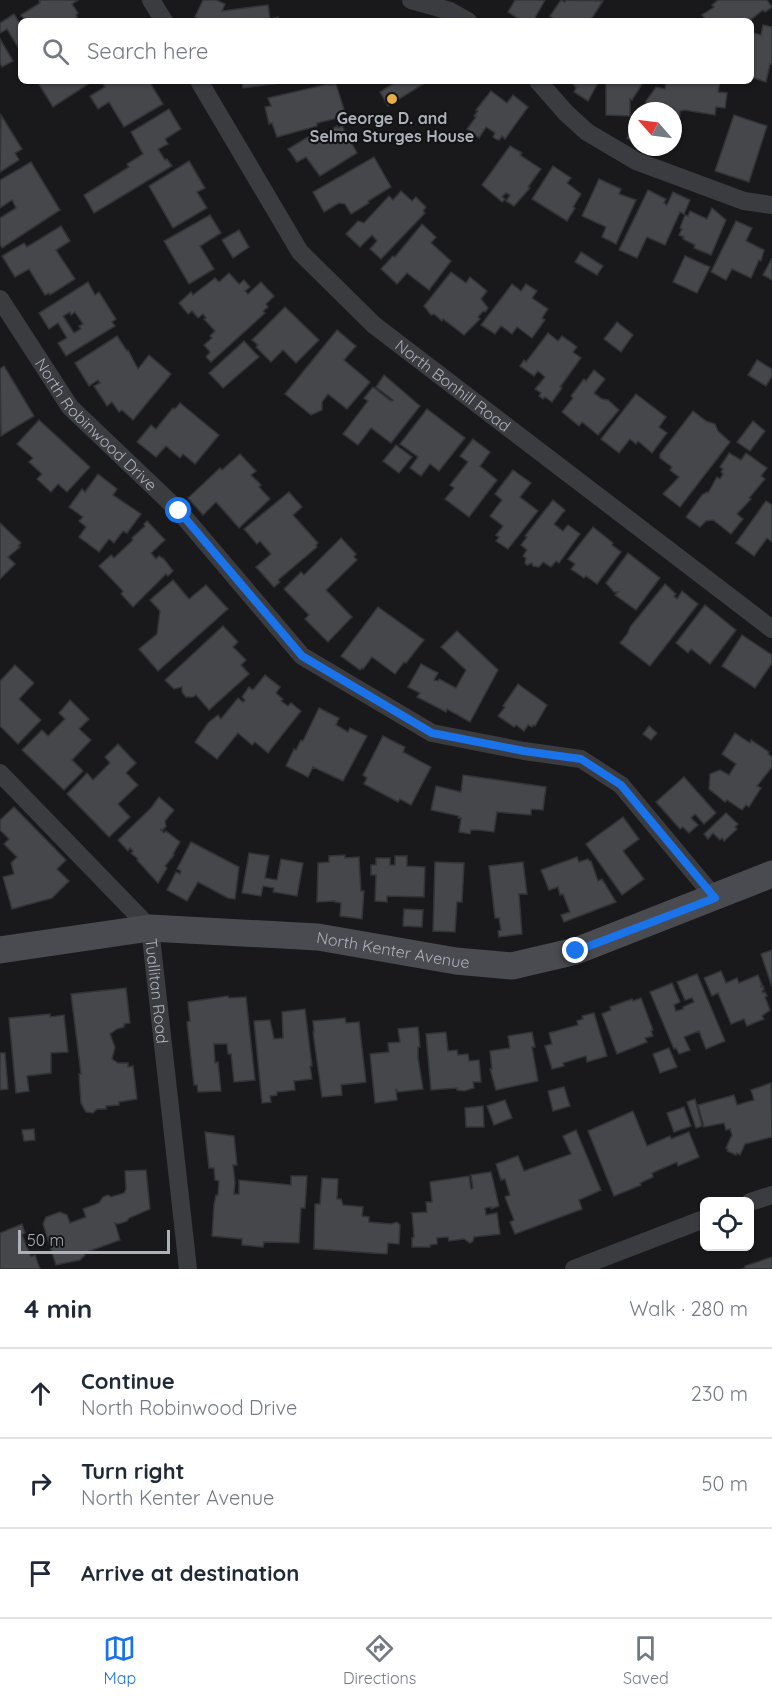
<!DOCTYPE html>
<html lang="en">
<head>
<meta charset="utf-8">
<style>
  :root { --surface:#fff; --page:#f6f6f7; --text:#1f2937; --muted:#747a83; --line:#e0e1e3; --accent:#1a73e8 }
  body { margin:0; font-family:Quicksand,sans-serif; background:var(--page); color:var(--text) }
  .controls { position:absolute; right:18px; bottom:18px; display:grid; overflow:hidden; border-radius:9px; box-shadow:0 2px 4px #0004 }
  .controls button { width:54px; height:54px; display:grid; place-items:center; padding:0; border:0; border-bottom:2px solid var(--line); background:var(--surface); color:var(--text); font:30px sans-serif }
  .compass { position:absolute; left:628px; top:102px; width:54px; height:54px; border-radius:50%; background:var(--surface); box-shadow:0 2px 4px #0004; rotate:298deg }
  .scale { position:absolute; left:18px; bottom:15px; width:152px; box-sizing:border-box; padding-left:6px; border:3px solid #adb1ba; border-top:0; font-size:16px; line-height:21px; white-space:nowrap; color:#adb1ba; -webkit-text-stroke:4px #141416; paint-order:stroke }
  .stop { position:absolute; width:18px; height:18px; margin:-14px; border:4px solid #1a73e8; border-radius:50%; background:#fff }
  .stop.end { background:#1a73e8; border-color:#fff; box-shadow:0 2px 6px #0008 }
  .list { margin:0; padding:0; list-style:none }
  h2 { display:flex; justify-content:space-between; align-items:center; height:78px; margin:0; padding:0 24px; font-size:26px }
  h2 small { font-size:20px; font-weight:400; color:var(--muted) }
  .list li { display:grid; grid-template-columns:39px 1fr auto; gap:18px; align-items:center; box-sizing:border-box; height:90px; padding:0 24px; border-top:2px solid var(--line) }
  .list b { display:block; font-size:22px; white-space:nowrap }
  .list p { margin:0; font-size:20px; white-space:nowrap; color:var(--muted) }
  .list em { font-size:20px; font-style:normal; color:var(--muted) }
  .icon { flex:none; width:33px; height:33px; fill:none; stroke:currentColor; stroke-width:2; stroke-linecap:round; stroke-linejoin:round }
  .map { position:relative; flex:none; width:772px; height:1269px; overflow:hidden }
  .search { position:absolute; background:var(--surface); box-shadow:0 2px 4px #0004; left:18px; right:18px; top:18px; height:66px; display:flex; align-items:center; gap:15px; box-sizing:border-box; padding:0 21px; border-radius:9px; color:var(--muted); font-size:22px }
  .sheet { height:348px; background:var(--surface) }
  nav { display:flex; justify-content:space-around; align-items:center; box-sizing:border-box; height:84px; border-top:2px solid var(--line); background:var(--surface); font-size:16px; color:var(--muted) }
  nav a { display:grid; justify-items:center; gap:3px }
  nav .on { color:var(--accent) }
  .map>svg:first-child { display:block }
  .building { fill:#46474b; stroke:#333437; stroke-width:1.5; fill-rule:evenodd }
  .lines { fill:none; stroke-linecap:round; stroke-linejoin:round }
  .street { stroke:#3b3c40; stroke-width:18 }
  .secondary { stroke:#494b50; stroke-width:27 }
  .route { stroke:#1a73e8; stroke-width:8 }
  .poi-dot { fill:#e7ad46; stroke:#141416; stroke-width:2 }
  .labels { text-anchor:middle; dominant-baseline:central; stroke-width:4.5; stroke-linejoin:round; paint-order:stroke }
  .poi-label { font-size:16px; font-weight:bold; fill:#adb1ba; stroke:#141416 }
  .street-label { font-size:16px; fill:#adb1ba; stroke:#141416 }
</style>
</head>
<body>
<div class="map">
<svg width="772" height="1269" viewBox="0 0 772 1269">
  <rect width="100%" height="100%" fill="#19191b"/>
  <!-- building -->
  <g class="building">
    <polygon points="41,0 78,0 72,4 78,13 76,15 79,21 25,21 21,15 40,3 39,1"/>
    <polygon points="203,0 216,0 225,4 222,11 268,5 270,19 278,17 278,21 204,21 195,17"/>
    <polygon points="515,0 545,0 533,21 522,21 508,12"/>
    <polygon points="561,0 565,2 566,0 603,1 590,21 556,21 550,16"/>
    <polygon points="718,0 767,0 772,7 765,12 763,10 749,21 707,21 702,15 714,7 712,5"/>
    <polygon points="14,14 21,25 21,52 7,29 0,33 0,23"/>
    <polygon points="763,25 772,27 772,64 770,64 766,82 751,77 751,32 761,35"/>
    <polygon points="0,39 13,61 2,67 0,63"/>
    <polygon points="37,81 93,81 53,107"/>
    <polygon points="109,81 149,81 163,104 124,127 109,102 98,109 90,96 105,87 103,84"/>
    <polygon points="242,81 286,81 286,82 243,88"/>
    <polygon points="397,81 428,81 388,106 380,92"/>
    <polygon points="571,81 599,81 588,101 574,92 576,88"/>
    <polygon points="606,81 644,81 632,100 630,99 630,116 606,115"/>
    <polygon points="666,81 720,82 718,92 727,93 725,108 716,107 715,115 684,110 680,111 680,117 673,116 673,111 658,111 659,108 645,106 646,101 656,87 665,89"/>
    <polygon points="328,84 329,85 336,84 346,116 317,123 317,126 277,137 272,123 269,124 265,107 271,106 268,98"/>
    <polygon points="491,91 507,103 513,95 528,107 505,139 502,136 499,140 496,139 493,137 495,133 486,127 479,138 467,129 476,117 474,116 478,111 476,110"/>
    <polygon points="169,109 181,129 165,139 168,144 158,149 165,160 167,159 172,166 94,213 84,195 129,167 127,164 143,154 131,132"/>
    <polygon points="1,115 22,149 15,153 19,160 0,172"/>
    <polygon points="734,115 767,126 749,182 715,171"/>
    <polygon points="636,120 637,121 637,144 627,138"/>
    <polygon points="337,126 338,128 342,126 357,153 320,176 306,157 297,162 288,149 308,137 310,140 324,131 326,133"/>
    <polygon points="510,146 522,153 520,155 541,169 528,187 530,188 514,206 506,201 510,195 506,193 502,197 505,199 502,202 482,185"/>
    <polygon points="374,157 391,187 368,201 369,203 351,214 345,204 339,203 324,212 313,192"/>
    <polygon points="189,161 205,188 197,192 207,208 173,228 149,186"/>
    <polygon points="31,162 60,210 2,248 0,244 0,218 16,208 12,200 0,208 0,180"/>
    <polygon points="553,166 571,178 567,183 581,194 573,207 575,208 567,221 532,199"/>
    <polygon points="599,179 621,189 619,194 636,200 616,244 602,237 606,227 582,216"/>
    <polygon points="648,190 666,199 664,203 667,205 673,192 690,200 684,214 680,212 665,245 647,237 637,258 619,250"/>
    <polygon points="401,191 412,201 416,197 426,207 423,211 425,213 381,259 370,249 377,241 372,235 360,247 346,234 358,221 364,223 389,196 393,200"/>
    <polygon points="712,208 726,220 711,255 694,248 695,245 683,239 684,237 679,235 682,229 680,228 685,215 688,216 690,211 707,219"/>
    <polygon points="210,215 221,233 200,246 214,269 189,284 164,241"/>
    <polygon points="736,221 752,228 746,241 764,250 761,261 759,260 751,278 732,269 726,280 711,272"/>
    <polygon points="422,224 436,237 431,243 451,261 429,290 407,273 397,284 381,269 393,256 395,257"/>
    <polygon points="61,226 70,241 56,250 75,279 50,295 49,293 45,295 29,269 15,277 2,256 24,243 27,247"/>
    <polygon points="239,230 249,247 233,258 222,240"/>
    <polygon points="581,252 603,266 597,275 575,262"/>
    <polygon points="685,256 710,267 697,293 673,282"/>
    <polygon points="772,258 772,280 763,275"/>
    <polygon points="451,272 466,283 470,277 487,291 481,299 488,308 485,312 483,311 478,317 480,319 464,335 443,319 442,321 434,314 431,315 424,306"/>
    <polygon points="229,273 239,284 244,280 250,287 245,291 248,294 261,282 274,296 266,304 268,307 263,311 265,313 211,362 206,357 210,352 204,345 212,338 210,336 215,331 204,319 206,318 203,314 198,318 192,311 188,314 179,303 191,292 193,295 215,278 219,282"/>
    <path d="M88 282 95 295 99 292 116 319 112 322 115 326 66 356 58 343 67 338 58 323 49 329 39 313ZM70 312 71 315 75 312 83 324 79 326 81 329 74 333 63 316Z"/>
    <polygon points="512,284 521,291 526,284 537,291 532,298 548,309 542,318 545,320 532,338 517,327 512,334 501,326 495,334 481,325"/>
    <polygon points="285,307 319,340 296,363 283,350 271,362 256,347 258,345 252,340"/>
    <polygon points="617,322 633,335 621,352 604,339"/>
    <polygon points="337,330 356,346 344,360 370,382 347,409 328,394 322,402 322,410 311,415 285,394"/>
    <polygon points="548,333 558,341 562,336 577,347 573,352 581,358 560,387 562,388 552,402 545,397 543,399 539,396 541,393 535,389 545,377 538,371 534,376 520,366 524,360 526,362"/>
    <polygon points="117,336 127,351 128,350 138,369 149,355 171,374 133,420 122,410 119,412 112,402 107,406 94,386 100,383 98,380 89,386 75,363"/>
    <polygon points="244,341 259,357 223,388 209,373"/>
    <polygon points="757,360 772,369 772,376 766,386 748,375"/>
    <polygon points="4,366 34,416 1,436 0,369"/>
    <polygon points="594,370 605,379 594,393 602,399 608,400 619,410 598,435 582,422 579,426 562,412 573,398 571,396 584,379 586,381"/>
    <polygon points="384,375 420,406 391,443 371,428 358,445 343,434 368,401 364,398 373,387 391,401 393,400 376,387"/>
    <polygon points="636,394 666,417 659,427 667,433 652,453 638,441 636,444 630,439 619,453 601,439"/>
    <polygon points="180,403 219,435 195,464 183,454 180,458 166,446 156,457 137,442 151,425 156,429 173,408 175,409"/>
    <polygon points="427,409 465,438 439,471 430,464 421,476 410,468 418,457 400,444"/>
    <polygon points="693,411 706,421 715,424 718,431 730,442 680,507 663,494 679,477 670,470 672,467 660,458 660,454"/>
    <polygon points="39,420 90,467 67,492 58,484 51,492 37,479 42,474 29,462 33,458 17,444"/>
    <polygon points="753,421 765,431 750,451 737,442"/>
    <polygon points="473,439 490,452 480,466 497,480 469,517 445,499 454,488 450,485 468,462 460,456"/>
    <polygon points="396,445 412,457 399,473 383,461"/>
    <polygon points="729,453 741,460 746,453 767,468 761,476 765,479 749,498 751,499 737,514 743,519 731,534 713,520 706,521 700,527 686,517 702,495 707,492 708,493 717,477 720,479 723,474 721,472 723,469 720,467"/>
    <polygon points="240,454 256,471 251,475 261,485 259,487 270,499 239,528 216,502 203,515 188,498 220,468 222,470"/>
    <polygon points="513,470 531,483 520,497 538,511 508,549 496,541 499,537 496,535 503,526 490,516 502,500 495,494"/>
    <polygon points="98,474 117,489 113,495 141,514 127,533 123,531 114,543 109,539 99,552 79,537 86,527 79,521 83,517 69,507 82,489 85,492"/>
    <polygon points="289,492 302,507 293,515 318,543 316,545 317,547 278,580 280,582 274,587 256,567 271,554 260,541 257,544 244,529"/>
    <polygon points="553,500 565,510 554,524 563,531 568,525 580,534 559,563 556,561 551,567 543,562 539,567 533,566 532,563 527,565 525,563 526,558 523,556 527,550 521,545 527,537 525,536"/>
    <polygon points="766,501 772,505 772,542 767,538 754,556 736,543"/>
    <polygon points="147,521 165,540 151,553 156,559 159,556 164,559 173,571 168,576 166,574 133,607 121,594 123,591 99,566 111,555 114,558 133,540 132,538 145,526 144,524"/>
    <polygon points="0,523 21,543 18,546 20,547 8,557 15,564 0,579"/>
    <polygon points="593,527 613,543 612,545 621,552 597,584 586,576 584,578 571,569 575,564 568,559"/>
    <polygon points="341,538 356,554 354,557 357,560 326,590 352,617 328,642 305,619 309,615 284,589 301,572 304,575"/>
    <polygon points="628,553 660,578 636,610 615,595 618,592 614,592 606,583"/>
    <polygon points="173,580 189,599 206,585 228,609 158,671 139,649 157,634 160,611 150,600"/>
    <polygon points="665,584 676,594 674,596 677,599 682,591 698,604 650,666 620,643 628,633 630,627"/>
    <polygon points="705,605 736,630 710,664 691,649 688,653 676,643"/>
    <polygon points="378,607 424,640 406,663 404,662 395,674 372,657 363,669 362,668 360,670 341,656"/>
    <polygon points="223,626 238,642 233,647 246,660 241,665 249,674 209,710 196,695 193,697 186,697 182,692 182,687 174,689 165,680"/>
    <polygon points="457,631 498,670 470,722 447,709 446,712 417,697 420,693 408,687 421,664 438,673 434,680 438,681 439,679 456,688 466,670 441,647"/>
    <polygon points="742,635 772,655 772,663 755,688 722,666"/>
    <polygon points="15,665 34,683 19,699 41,720 18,744 0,726 0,681"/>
    <polygon points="265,675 280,687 276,693 283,699 281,701 288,706 291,703 301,711 268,753 255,742 252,745 238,733 217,759 195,742 208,723 218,715 221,719 238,698 243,702 245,700 242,697 249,687 253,690"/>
    <polygon points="518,684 547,705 535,726 533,725 532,727 528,725 524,731 516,725 514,727 498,716 505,707 503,706"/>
    <polygon points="70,700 89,719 79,729 91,740 72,760 83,771 64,790 22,750 42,730 48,736 65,719 59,713"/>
    <polygon points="319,708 339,718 336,725 348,732 350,728 367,736 343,781 313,767 308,777 286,766 294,749 296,750 301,740 303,741"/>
    <polygon points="649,726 657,733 651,740 643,734"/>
    <polygon points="735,733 750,743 751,740 769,752 768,754 772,757 772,767 757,786 761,788 749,807 746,805 742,810 727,800 725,802 709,789 710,774 720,770 729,775 736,764 722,754"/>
    <polygon points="383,736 405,747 403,752 431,767 411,805 400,799 398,802 364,784 367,778 363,775"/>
    <polygon points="118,744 136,763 126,773 138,785 118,804 130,817 109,837 67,794 87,773 93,780 110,763 105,757"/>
    <polygon points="463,775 546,787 543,810 531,809 531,815 497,812 494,832 478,830 471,830 470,834 459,832 461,818 458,818 459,816 431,810 436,786 461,792"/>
    <polygon points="684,777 716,813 704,824 695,814 691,818 698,825 689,833 683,827 680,829 656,802"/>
    <polygon points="159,797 174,810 165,821 166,826 163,830 160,829 164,833 166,831 180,842 173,854 174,855 165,866 167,868 158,883 137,860 138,859 131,853 133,851 130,848 128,851 118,840 151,808"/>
    <polygon points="14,807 66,860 57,869 69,881 52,898 12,909 3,877 14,874 11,863 17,857 4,844 9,839 0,830 0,820"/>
    <polygon points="726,813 738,824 735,827 737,829 724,841 722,838 720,840 713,833 708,839 704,834"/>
    <polygon points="623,817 639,839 623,851 644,879 622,895 586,844"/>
    <polygon points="191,842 239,867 235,899 228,898 198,882 187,901 167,890 176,872 180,874 181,871 177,869"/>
    <polygon points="249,853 269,856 265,878 277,880 281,859 303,863 297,896 273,892 274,888 263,886 261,896 242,893"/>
    <polygon points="345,855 345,858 359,857 361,891 364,891 362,919 340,916 341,903 335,902 335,901 317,902 318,863 329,862 329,856"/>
    <polygon points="395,856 407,856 407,866 425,867 424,897 387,896 387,902 375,901 376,875 371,875 371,865 376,865 376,858 390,858 390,865 395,865"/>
    <polygon points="577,857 579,862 588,859 589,861 591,861 598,881 602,879 616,902 564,922 561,915 570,912 563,894 560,895 558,887 549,890 541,870"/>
    <polygon points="435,862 464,863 462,902 457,902 455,932 433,931"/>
    <polygon points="523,862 527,894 519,894 522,934 499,937 498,931 501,930 499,918 495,918 489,866"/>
    <polygon points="404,909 423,910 422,927 403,926"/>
    <polygon points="772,950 772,987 761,954"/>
    <polygon points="721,971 726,983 737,978 739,983 758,975 762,985 760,987 763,986 764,990 762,991 763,993 765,992 767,996 765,997 770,1010 762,1016 764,1019 747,1026 744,1019 731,1024 718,993 712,996 704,978"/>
    <polygon points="697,974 725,1041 706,1049 699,1031 684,1037 690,1050 679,1054 676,1048 674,1049 650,992 672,983 680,1002 674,1005 676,1011 683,1009 683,1007 694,1002 692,998 685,1000 677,982"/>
    <polygon points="126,988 130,1023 124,1024 124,1027 117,1029 110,1034 115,1047 112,1059 118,1063 128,1063 128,1067 133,1066 137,1099 119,1102 119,1105 106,1106 106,1109 97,1109 93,1113 86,1112 81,1103 79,1074 81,1074 71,994"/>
    <polygon points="228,996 229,998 246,997 255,1080 234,1082 231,1054 228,1054 227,1044 214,1044 215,1063 218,1062 221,1091 198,1092 197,1085 194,1085 187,1022 190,1021 188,1002"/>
    <polygon points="641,998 653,1030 651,1031 653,1036 645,1038 647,1042 617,1054 602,1014 611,1010 610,1007 632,999 633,1001"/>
    <polygon points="305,1009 312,1066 310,1066 312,1079 294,1081 295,1090 277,1092 277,1095 270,1096 271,1102 262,1103 254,1021 270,1020 274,1039 283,1038 282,1012"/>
    <polygon points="594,1013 607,1056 587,1062 586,1056 563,1063 564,1066 552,1069 545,1046 552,1044 549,1033 578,1025 577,1021 583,1019 582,1016"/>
    <polygon points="50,1014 50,1017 64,1015 68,1052 51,1053 51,1073 27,1076 29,1091 16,1093 9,1018"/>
    <polygon points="345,1018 346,1023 359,1022 366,1082 341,1085 342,1095 322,1097 313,1032 314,1032 313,1021"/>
    <polygon points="418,1027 420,1047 418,1047 418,1058 423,1089 398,1092 396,1089 397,1100 375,1103 370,1054 389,1052 388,1043 400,1042 398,1029"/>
    <polygon points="446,1032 448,1051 457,1050 458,1055 468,1054 469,1061 479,1060 481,1082 473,1082 474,1088 464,1091 457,1090 457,1088 431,1090 426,1034"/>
    <polygon points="532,1032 535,1047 532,1047 538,1081 496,1090 490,1069 492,1069 490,1051 510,1048 508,1036"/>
    <polygon points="669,1048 677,1067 660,1073 653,1054"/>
    <polygon points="0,1053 5,1053 8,1089 0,1090"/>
    <polygon points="771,1083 772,1137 745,1144 740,1155 737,1153 736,1155 727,1151 728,1149 726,1148 732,1135 730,1129 726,1130 724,1123 704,1127 698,1105 734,1095 737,1105 754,1100 751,1090"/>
    <polygon points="564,1087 570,1106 553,1111 548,1091"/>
    <polygon points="695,1099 702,1126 696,1128 687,1102"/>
    <polygon points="505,1100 512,1118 494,1125 487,1106"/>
    <polygon points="483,1106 484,1127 466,1127 465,1108"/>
    <polygon points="684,1107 691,1126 674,1132 667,1113"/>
    <polygon points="633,1111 647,1146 670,1136 671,1139 689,1132 699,1157 678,1166 677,1162 652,1173 653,1177 640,1183 641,1185 614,1196 588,1131"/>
    <polygon points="34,1129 35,1140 24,1141 22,1130"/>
    <polygon points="576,1130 601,1190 579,1200 582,1209 515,1234 510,1222 514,1220 505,1197 510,1195 505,1179 501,1180 496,1164 518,1156 524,1171 571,1154 563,1136"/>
    <polygon points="205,1132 234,1136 237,1165 233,1165 235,1182 234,1194 239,1194 239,1180 291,1185 291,1176 307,1176 305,1208 301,1208 299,1243 264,1242 263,1247 242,1245 242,1239 212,1236 214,1205 216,1195 218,1195 219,1181 215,1180 214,1168 209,1168"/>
    <polygon points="146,1170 150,1209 129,1218 127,1221 118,1224 115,1223 120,1240 84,1253 85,1255 80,1260 56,1265 43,1224 46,1217 60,1212 67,1215 70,1223 86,1217 83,1209 99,1203 103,1197 108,1195 111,1197 124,1193 126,1189 125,1171"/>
    <polygon points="491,1172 499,1206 491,1209 491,1207 485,1208 486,1215 497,1213 500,1234 474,1237 473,1241 470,1243 464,1239 449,1241 448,1237 437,1238 437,1244 430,1245 430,1247 412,1247 412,1238 414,1237 412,1213 427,1212 426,1202 432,1202 430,1182 469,1176 471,1189 473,1188 471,1175"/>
    <polygon points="322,1178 338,1179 337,1199 341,1199 343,1205 363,1207 362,1216 369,1217 369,1222 391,1224 397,1222 400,1225 399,1244 388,1243 387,1254 314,1249 315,1204 320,1204"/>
    <polygon points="22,1224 25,1233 22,1235 31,1257 35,1255 40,1269 0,1269 0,1233"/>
    <polygon points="772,1257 772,1269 741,1269 745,1268 745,1266"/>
  </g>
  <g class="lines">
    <!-- street -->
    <g class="street">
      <polyline points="151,0 164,21"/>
      <polyline points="411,0 450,11 468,21"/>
      <path id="s1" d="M199 81 300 252 374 325 772 629"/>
      <polyline points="538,81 566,113 587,132 636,161 744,201 772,205"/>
      <path id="s2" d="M0 299 70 407 179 511 302 656 432 733 524 751 581 759 621 785 715 898"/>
      <path id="s3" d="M0 773 150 928 188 1269"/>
      <polyline points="750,1202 772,1195"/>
      <polyline points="574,1269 704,1219"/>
    </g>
    <!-- secondary -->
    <path class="secondary" id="s4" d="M0 950 150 928 318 937 456 961 512 966 576 951 772 874"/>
  </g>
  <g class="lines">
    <!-- route -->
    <polyline class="route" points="179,511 302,656 432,733 524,751 581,759 621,785 715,898 576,951"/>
  </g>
  <!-- markers -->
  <circle class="poi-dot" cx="392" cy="99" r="6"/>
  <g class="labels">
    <!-- poi labels -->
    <g class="poi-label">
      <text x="392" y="118">George D. and<tspan x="392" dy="18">Selma Sturges House</tspan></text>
    </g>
    <!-- street labels -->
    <g class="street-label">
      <text stroke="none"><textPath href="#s1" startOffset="402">North Bonhill Road</textPath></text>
      <text stroke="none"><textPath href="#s2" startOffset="159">North Robinwood Drive</textPath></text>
      <text stroke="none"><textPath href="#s4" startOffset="396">North Kenter Avenue</textPath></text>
      <text stroke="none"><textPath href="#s3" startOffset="279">Tuallitan Road</textPath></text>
    </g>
  </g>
</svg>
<div class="controls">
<button><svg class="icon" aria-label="locate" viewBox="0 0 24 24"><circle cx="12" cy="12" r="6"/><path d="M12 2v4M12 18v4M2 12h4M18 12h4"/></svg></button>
</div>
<svg class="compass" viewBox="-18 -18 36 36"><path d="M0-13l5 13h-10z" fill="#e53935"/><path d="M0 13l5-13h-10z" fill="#747a83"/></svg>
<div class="scale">50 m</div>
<div class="stop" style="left:179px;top:511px"></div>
<div class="stop end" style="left:576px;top:951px"></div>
<div class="search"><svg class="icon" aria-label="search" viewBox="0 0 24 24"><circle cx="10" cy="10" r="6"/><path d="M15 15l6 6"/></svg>Search here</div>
</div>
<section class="sheet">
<h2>4 min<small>Walk · 280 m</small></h2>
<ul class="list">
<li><svg class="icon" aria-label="ahead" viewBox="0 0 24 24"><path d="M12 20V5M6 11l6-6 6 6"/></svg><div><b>Continue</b><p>North Robinwood Drive</p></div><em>230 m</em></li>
<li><svg class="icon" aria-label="right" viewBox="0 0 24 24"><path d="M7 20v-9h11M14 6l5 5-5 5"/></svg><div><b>Turn right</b><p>North Kenter Avenue</p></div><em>50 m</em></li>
<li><svg class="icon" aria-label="arrive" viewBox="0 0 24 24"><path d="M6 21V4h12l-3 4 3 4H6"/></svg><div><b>Arrive at destination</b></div></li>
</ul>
</section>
<nav>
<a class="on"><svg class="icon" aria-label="map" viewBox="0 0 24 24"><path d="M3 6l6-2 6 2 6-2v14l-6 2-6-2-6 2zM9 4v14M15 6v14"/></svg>Map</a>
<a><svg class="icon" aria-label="directions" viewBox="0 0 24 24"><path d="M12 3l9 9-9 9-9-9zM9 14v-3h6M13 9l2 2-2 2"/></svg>Directions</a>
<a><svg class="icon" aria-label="saved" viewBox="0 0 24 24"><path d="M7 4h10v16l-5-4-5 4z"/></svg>Saved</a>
</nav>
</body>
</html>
